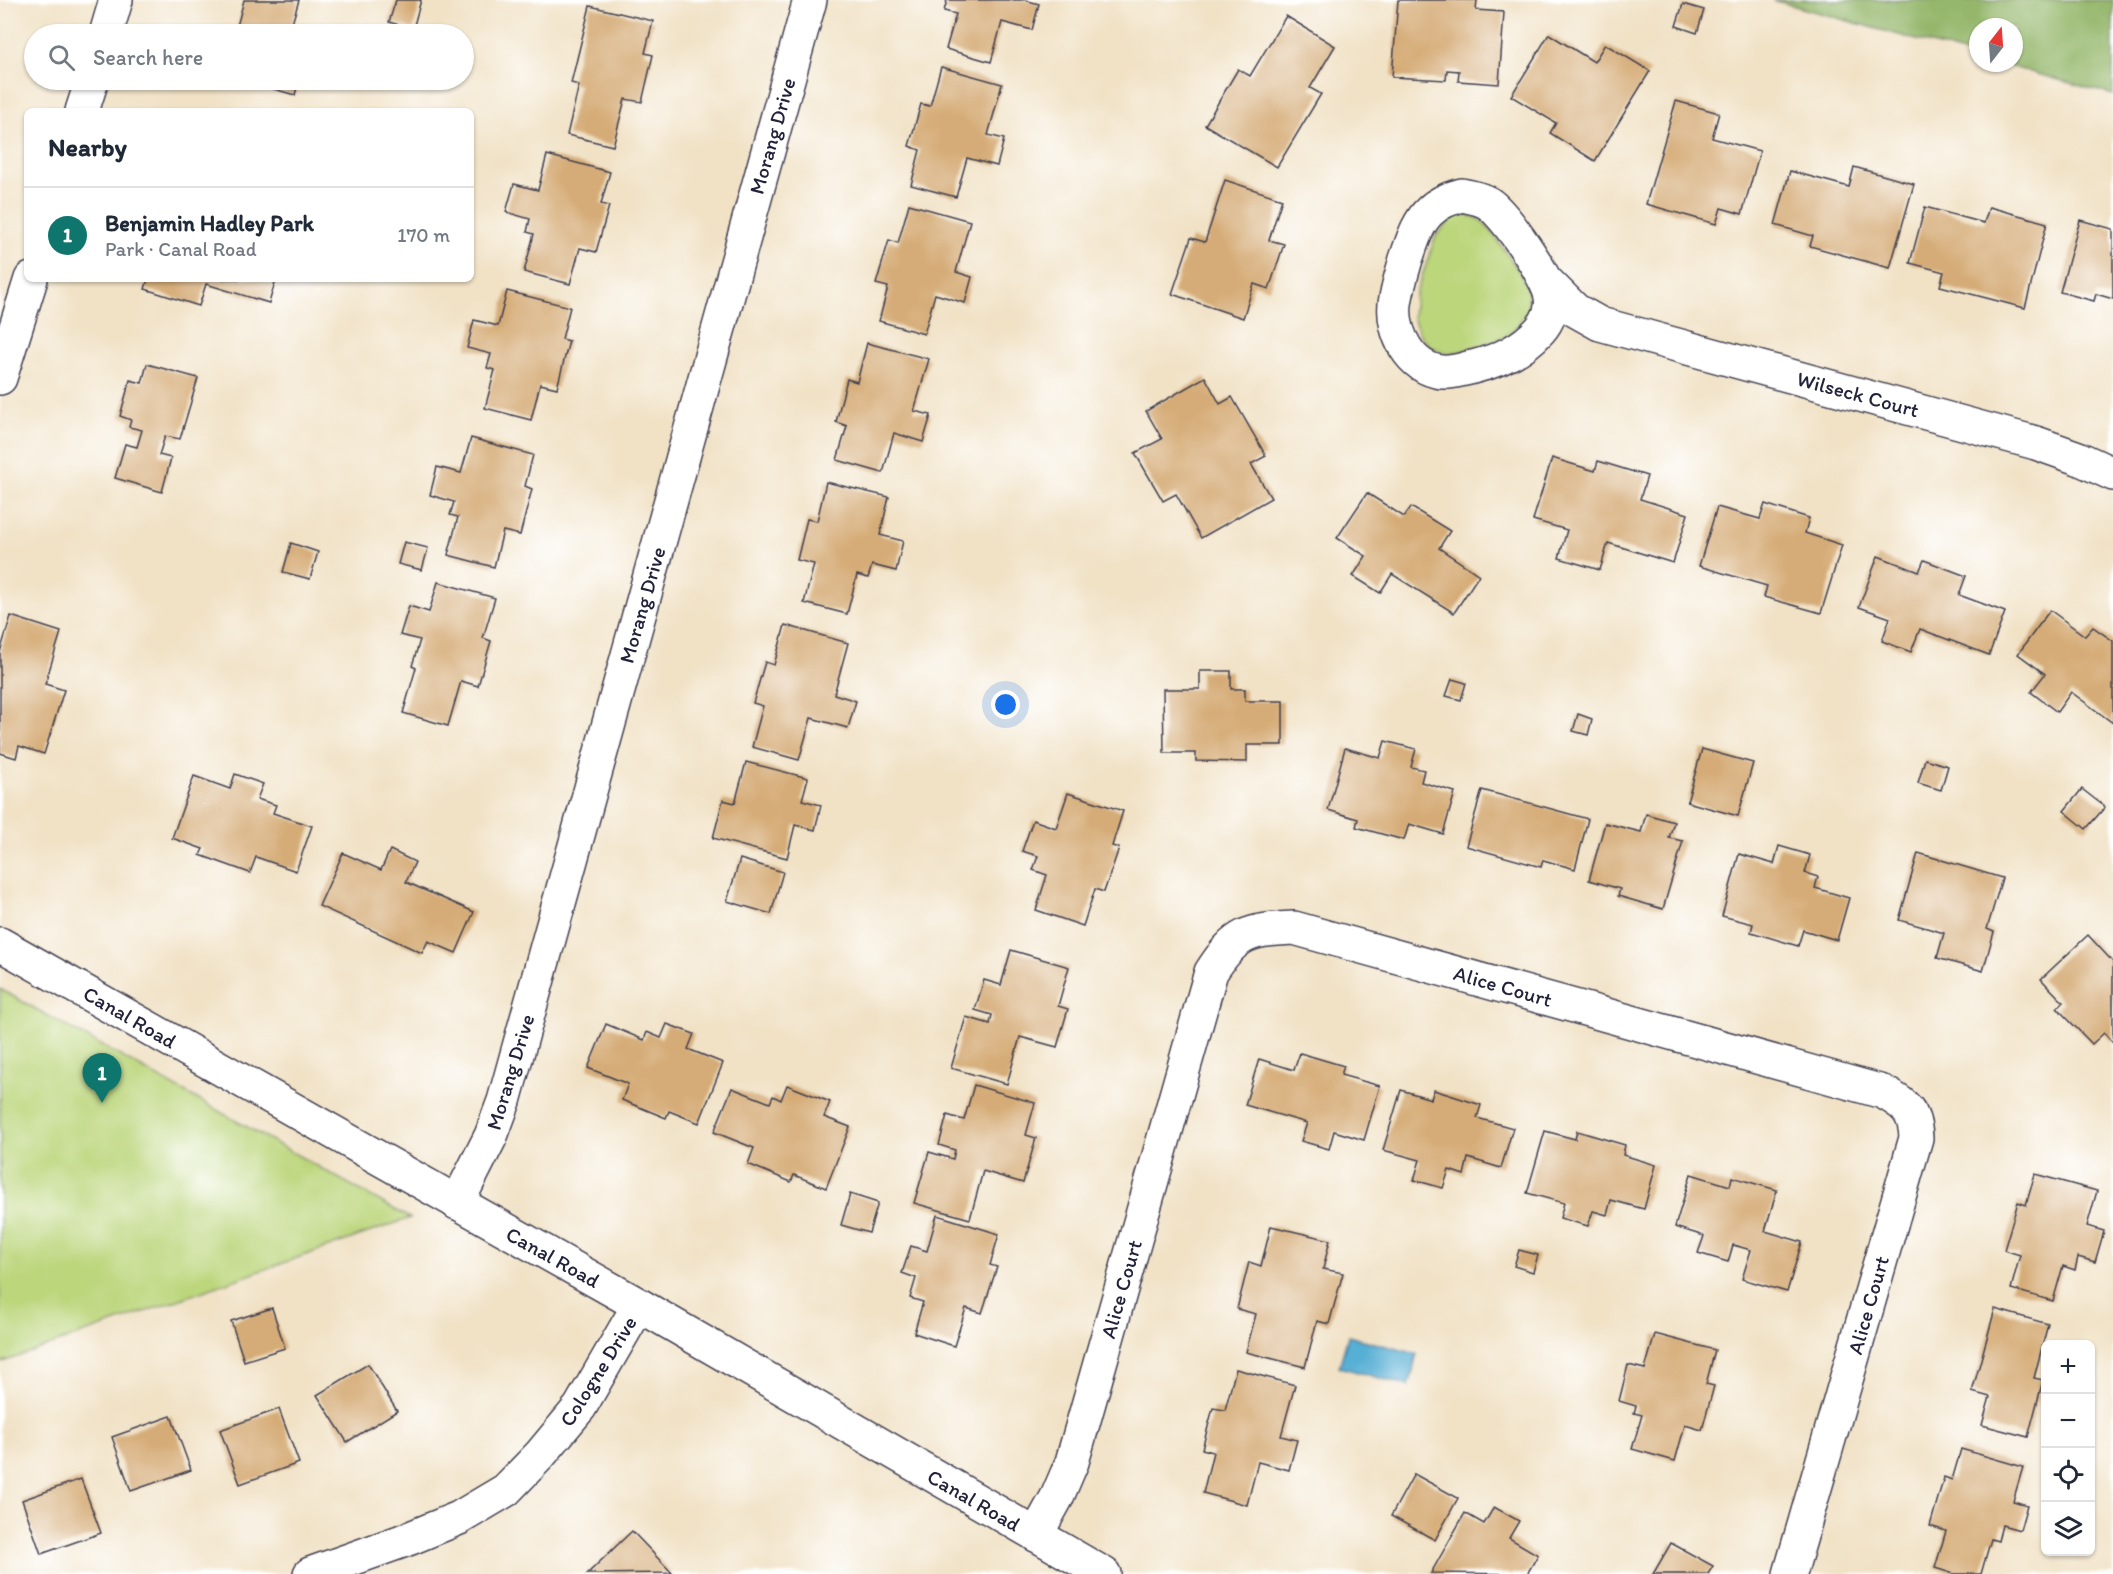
<!DOCTYPE html>
<html lang="en">
<head>
<meta charset="utf-8">
<style>
  :root { --surface:#fff; --page:#f2f2f3; --text:#1f2937; --muted:#747a83; --line:#e0e1e3; --accent:#0f766e }
  body { margin:0; font-family:Itim,sans-serif; background:var(--page); color:var(--text) }
  .controls { position:absolute; right:18px; bottom:18px; display:grid; overflow:hidden; border-radius:9px; box-shadow:0 2px 4px #0004 }
  .controls button { width:54px; height:54px; display:grid; place-items:center; padding:0; border:0; border-bottom:2px solid var(--line); background:var(--surface); color:var(--text); font:30px sans-serif }
  .compass { position:absolute; left:1969px; top:18px; width:54px; height:54px; border-radius:50%; background:var(--surface); box-shadow:0 2px 4px #0004; rotate:17deg }
  .you { position:absolute; left:1006px; top:705px; width:21px; height:21px; margin:-15px; border:4px solid #fff; border-radius:50%; background:#1a73e8; box-shadow:0 0 0 9px #1a73e833 }
  .badge { display:grid; place-items:center; width:39px; height:39px; border-radius:50%; background:var(--accent); color:#fff; font-size:20px; font-weight:700 }
  .pin { position:absolute; translate:-50% -50px; filter:drop-shadow(0 2px 3px #0008) }
  .pin::after { content:''; position:absolute; top:32px; width:21px; height:18px; background:inherit; clip-path:polygon(0 0,100% 0,50% 100%) }
  .list { margin:0; padding:0; list-style:none }
  h2 { display:flex; justify-content:space-between; align-items:center; height:78px; margin:0; padding:0 24px; font-size:26px }
  h2 small { font-size:20px; font-weight:400; color:var(--muted) }
  .list li { display:grid; grid-template-columns:39px 1fr auto; gap:18px; align-items:center; box-sizing:border-box; height:96px; padding:0 24px; border-top:2px solid var(--line) }
  .list b { display:block; font-size:22px; white-space:nowrap }
  .list p { margin:0; font-size:20px; white-space:nowrap; color:var(--muted) }
  .list em { font-size:20px; font-style:normal; color:var(--muted) }
  .icon { flex:none; width:33px; height:33px; fill:none; stroke:currentColor; stroke-width:2; stroke-linecap:round; stroke-linejoin:round }
  .map { position:relative; flex:none; width:2113px; height:1574px; overflow:hidden }
  .search { position:absolute; background:var(--surface); box-shadow:0 2px 4px #0004; left:24px; top:24px; width:450px; height:66px; display:flex; align-items:center; gap:15px; box-sizing:border-box; padding:0 21px; border-radius:33px; color:var(--muted); font-size:22px }
  .panel { position:absolute; background:var(--surface); box-shadow:0 2px 4px #0004; left:24px; top:108px; width:450px; height:174px; border-radius:9px }
  .map>svg:first-child { display:block }
  .green { fill:#bcd67c; stroke:#6f7c5c; stroke-width:1.5 }
  .forest { fill:#95b76c; stroke:#5c6c54; stroke-width:1.5 }
  .water { fill:#57afd4; stroke:#3c6888; stroke-width:1.5 }
  .building { fill:#d5ac77 }
  .lines { fill:none; stroke-linecap:round; stroke-linejoin:round }
  .minor-casing { stroke:#413f50; stroke-width:36 }
  .tertiary-casing { stroke:#413f50; stroke-width:36 }
  .minor { stroke:#fff; stroke-width:33 }
  .tertiary { stroke:#fff; stroke-width:33 }
  .labels { text-anchor:middle; dominant-baseline:central; stroke-width:4.5; stroke-linejoin:round; paint-order:stroke }
  .street-label { font-size:21px; fill:#22223b; stroke:#fff }
</style>
</head>
<body>
<div class="map">
<svg width="2113" height="1574" viewBox="0 0 2113 1574">
  <rect width="100%" height="100%" fill="#fff"/>
  <filter id="ink" filterUnits="userSpaceOnUse"><feTurbulence type="fractalNoise" baseFrequency=".0167" numOctaves="2"/><feDisplacementMap in="SourceGraphic" scale="12" xChannelSelector="R" yChannelSelector="G"/><feConvolveMatrix kernelMatrix="1 2 1 2 8 2 1 2 1" color-interpolation-filters="sRGB"/></filter>
  <filter id="wash" filterUnits="userSpaceOnUse"><feTurbulence type="fractalNoise" baseFrequency=".008" numOctaves="4" result="noise"/><feDisplacementMap in="SourceGraphic" scale="24" xChannelSelector="R" yChannelSelector="G"/><feGaussianBlur stdDeviation="1.35" result="paint"/><feColorMatrix in="noise" values="0 0 0 0 0 0 0 0 0 0 0 0 0 0 0 0 0 1.4 0 .05"/><feComposite in="paint" operator="in"/></filter>
  <g filter="url(#wash)">
    <rect width="100%" height="100%" fill="#f1e2c6"/>
    <!-- green -->
    <g class="green">
      <polygon points="1465,214 1479,219 1492,232 1520,273 1528,291 1528,309 1517,326 1505,337 1462,351 1446,353 1431,347 1420,335 1413,317 1415,296 1436,236 1453,217"/>
      <polygon points="0,989 410,1218 0,1363"/>
    </g>
    <!-- forest -->
    <polygon class="forest" points="1773,0 2113,0 2113,95 1998,63 2014,63 2014,27 1978,27 1978,57"/>
    <!-- water -->
    <polygon class="water" points="1348,1336 1417,1354 1409,1386 1339,1367"/>
    <g id="blocks">
      <!-- building -->
      <g class="building">
        <polygon points="244,0 299,0 289,34 235,34"/>
        <polygon points="396,0 421,0 413,29 389,22"/>
        <polygon points="947,0 1025,0 1039,4 1032,30 1002,22 991,62 946,49 956,14 944,11"/>
        <polygon points="1398,0 1477,0 1476,10 1504,12 1499,84 1458,81 1459,71 1447,70 1446,80 1392,77"/>
        <polygon points="1683,4 1704,10 1697,33 1676,26"/>
        <polygon points="590,6 653,21 645,53 653,55 642,102 625,99 613,146 567,135 579,85 571,83"/>
        <polygon points="1286,16 1335,46 1310,88 1321,94 1277,167 1205,125 1238,69 1250,76"/>
        <polygon points="1549,34 1594,62 1605,44 1650,71 1595,161 1550,133 1556,123 1511,96"/>
        <polygon points="941,67 1002,84 988,135 1004,139 997,166 967,158 956,197 911,185 920,150 909,146 921,104 930,106"/>
        <polygon points="242,80 299,80 295,95"/>
        <polygon points="1676,101 1719,113 1712,138 1760,151 1742,214 1721,208 1716,224 1646,204"/>
        <polygon points="547,155 610,172 601,204 609,206 596,252 580,248 570,284 524,272 534,234 527,232 530,219 506,212 514,184 538,190"/>
        <polygon points="1854,167 1914,184 1890,268 1810,246 1813,236 1775,225 1790,171 1849,187"/>
        <polygon points="1225,180 1282,199 1269,240 1284,244 1269,289 1254,284 1243,318 1172,294 1191,238 1205,242"/>
        <polygon points="909,204 970,221 956,272 972,277 965,303 935,294 924,334 879,321 888,287 876,284 889,240 898,243"/>
        <polygon points="1925,207 1984,223 1989,207 2047,223 2025,308 1940,286 1944,272 1910,263"/>
        <polygon points="2080,220 2113,229 2113,299 2096,294 2094,301 2060,292"/>
        <polygon points="148,279 276,279 269,303 206,284 199,306 145,289"/>
        <polygon points="507,291 570,307 562,339 569,341 557,388 540,384 531,420 485,408 495,370 487,368 491,354 467,348 474,320 498,326"/>
        <polygon points="867,343 929,359 914,411 931,415 923,442 894,433 883,473 837,460 847,426 836,422 847,379 857,382"/>
        <polygon points="147,364 198,378 180,439 165,436 159,455 171,458 162,492 115,478 125,444 137,447 142,430 129,427 131,420 120,416 130,380 142,383"/>
        <polygon points="1205,377 1220,404 1232,397 1266,456 1251,464 1271,498 1201,538 1176,494 1163,501 1135,453 1162,439 1146,411"/>
        <polygon points="471,438 533,455 525,486 532,489 520,535 503,531 494,567 448,555 458,517 450,515 454,502 430,495 437,467 461,473"/>
        <polygon points="1552,458 1595,471 1598,461 1647,476 1640,499 1688,514 1673,563 1608,543 1600,570 1559,558 1567,530 1533,520"/>
        <polygon points="826,482 889,497 880,535 903,541 896,571 872,565 868,578 857,575 847,614 804,603 814,564 797,560 807,519 817,521"/>
        <polygon points="1367,493 1404,517 1411,507 1450,531 1439,548 1479,575 1454,613 1392,574 1380,593 1353,576 1366,556 1337,538"/>
        <polygon points="1765,504 1809,518 1805,533 1842,545 1821,613 1764,597 1767,586 1699,566 1717,507 1760,519"/>
        <polygon points="404,542 428,548 422,570 398,564"/>
        <polygon points="291,543 318,552 310,579 283,572"/>
        <polygon points="1878,556 1919,572 1924,560 1966,576 1959,595 2005,612 1989,655 1920,629 1911,652 1882,641 1890,618 1859,607"/>
        <polygon points="438,582 495,598 483,638 491,641 478,686 461,681 448,726 403,713 416,668 412,666 420,640 400,635 409,606 429,612"/>
        <polygon points="2050,610 2085,636 2093,627 2113,641 2113,723 2071,692 2057,712 2031,692 2045,674 2018,654"/>
        <polygon points="11,616 61,632 45,684 64,690 44,754 19,746 16,758 0,753 0,652"/>
        <polygon points="785,625 848,643 834,694 856,701 848,728 811,718 799,760 752,747 763,706 753,703 765,662 774,665"/>
        <polygon points="1200,671 1231,671 1231,689 1245,689 1245,701 1283,701 1283,745 1247,745 1247,762 1196,761 1196,753 1164,753 1163,689 1200,689"/>
        <polygon points="1452,679 1466,683 1461,700 1446,696"/>
        <polygon points="1578,714 1592,719 1588,735 1573,731"/>
        <polygon points="1385,741 1416,749 1411,767 1424,770 1421,782 1455,792 1443,834 1409,824 1404,840 1356,827 1358,819 1328,810 1345,748 1380,758"/>
        <polygon points="1702,749 1753,763 1738,816 1687,802"/>
        <polygon points="1925,759 1948,766 1941,790 1918,783"/>
        <polygon points="746,762 808,778 802,800 821,805 815,830 795,825 787,858 713,838 723,800 735,803"/>
        <polygon points="235,774 263,784 257,799 276,805 273,813 312,826 296,871 256,857 250,873 200,855 203,849 172,838 194,776 230,789"/>
        <polygon points="2082,789 2105,807 2086,829 2064,811"/>
        <polygon points="1482,790 1588,819 1575,869 1543,860 1541,867 1466,846"/>
        <polygon points="1068,793 1123,811 1112,846 1119,848 1104,892 1095,889 1083,926 1036,910 1047,875 1033,870 1038,856 1022,851 1033,820 1056,828"/>
        <polygon points="1646,814 1674,822 1669,838 1683,841 1663,909 1618,896 1620,889 1589,880 1605,823 1641,832"/>
        <polygon points="1779,846 1810,855 1805,873 1818,877 1815,888 1849,898 1837,940 1803,930 1798,946 1751,932 1753,924 1722,916 1739,854 1774,864"/>
        <polygon points="390,850 415,862 406,882 474,912 456,953 428,941 422,953 319,906 343,853 381,870"/>
        <polygon points="1918,853 2002,878 1987,929 1994,932 1983,971 1937,958 1944,933 1899,920"/>
        <polygon points="740,859 783,872 771,914 727,901"/>
        <polygon points="2088,935 2113,962 2113,1043 2104,1033 2092,1044 2057,1008 2063,1002 2041,979"/>
        <polygon points="1011,950 1069,967 1058,1006 1068,1009 1057,1047 1020,1037 1007,1084 951,1068 966,1017 990,1024 992,1015 975,1010 984,980 1001,985"/>
        <polygon points="606,1024 644,1040 647,1032 661,1038 667,1024 694,1034 688,1049 723,1063 699,1123 669,1111 666,1118 622,1100 628,1084 588,1068"/>
        <polygon points="1300,1053 1344,1066 1341,1075 1380,1086 1364,1140 1334,1131 1329,1149 1301,1141 1307,1123 1245,1105 1259,1059 1294,1070"/>
        <polygon points="787,1085 830,1102 824,1117 850,1127 826,1188 794,1175 791,1182 748,1164 754,1148 714,1132 732,1088 770,1103 773,1096 781,1100"/>
        <polygon points="974,1085 1035,1103 1026,1135 1036,1138 1023,1183 983,1171 970,1219 914,1203 929,1152 953,1159 955,1150 939,1145 947,1115 964,1120"/>
        <polygon points="1401,1090 1431,1099 1434,1090 1481,1105 1477,1118 1513,1128 1501,1168 1468,1158 1464,1175 1449,1170 1443,1188 1414,1180 1420,1160 1383,1150"/>
        <polygon points="1545,1131 1575,1139 1577,1131 1625,1145 1623,1155 1656,1165 1644,1209 1611,1200 1607,1215 1593,1211 1588,1226 1560,1218 1564,1203 1527,1193"/>
        <polygon points="1691,1174 1730,1186 1732,1177 1777,1190 1765,1231 1802,1242 1787,1292 1742,1279 1751,1250 1733,1245 1728,1262 1698,1253 1704,1236 1675,1227"/>
        <polygon points="2035,1174 2097,1191 2087,1226 2104,1231 2095,1262 2078,1257 2075,1270 2063,1266 2053,1301 2011,1289 2020,1255 2004,1250 2018,1202 2026,1205"/>
        <polygon points="850,1194 878,1203 869,1233 841,1225"/>
        <polygon points="937,1215 999,1234 990,1265 997,1267 982,1313 966,1308 954,1346 914,1333 923,1302 910,1298 916,1278 902,1273 911,1246 927,1251"/>
        <polygon points="1271,1226 1330,1240 1323,1269 1343,1273 1329,1324 1317,1321 1305,1367 1246,1352 1256,1314 1237,1309 1249,1262 1261,1266"/>
        <polygon points="1519,1250 1538,1255 1533,1272 1514,1266"/>
        <polygon points="272,1308 285,1348 244,1361 231,1321"/>
        <polygon points="1995,1309 2048,1324 2034,1378 2043,1380 2028,1437 1982,1425 1990,1397 1972,1392"/>
        <polygon points="1655,1334 1715,1350 1706,1384 1714,1386 1702,1430 1685,1425 1675,1461 1632,1449 1642,1415 1634,1413 1636,1406 1619,1401 1628,1365 1645,1369"/>
        <polygon points="368,1364 397,1411 347,1442 317,1395"/>
        <polygon points="1236,1369 1295,1385 1281,1436 1297,1440 1289,1470 1258,1462 1247,1505 1203,1493 1213,1452 1202,1449 1213,1408 1225,1410"/>
        <polygon points="279,1409 299,1463 240,1484 220,1430"/>
        <polygon points="171,1416 191,1470 131,1491 112,1437"/>
        <polygon points="1961,1449 2023,1467 2013,1501 2027,1505 2020,1530 2002,1525 1998,1541 1991,1539 1981,1574 1954,1574 1935,1568 1946,1531 1930,1526 1944,1477 1952,1480"/>
        <polygon points="1414,1474 1458,1498 1435,1540 1391,1516"/>
        <polygon points="81,1479 101,1533 41,1554 22,1500"/>
        <polygon points="1494,1507 1519,1521 1509,1538 1538,1555 1527,1574 1431,1573 1465,1513 1484,1524"/>
        <polygon points="632,1531 672,1573 587,1574"/>
        <polygon points="1671,1543 1713,1566 1708,1574 1653,1574"/>
      </g>
    </g>
  </g>
  <g filter="url(#ink)">
    <use href="#blocks" fill-opacity="0" stroke="#413f50" stroke-width="1.5"/>
    <g class="lines">
      <!-- minor casing -->
      <g class="minor-casing">
        <g id="minor">
          <polyline points="106,34 116,0"/>
          <polyline points="82,111 92,80"/>
          <path d="M1462 195C1471 197 1480 198 1488 203 1505 214 1548 277 1551 297 1553 308 1548 321 1540 330 1523 349 1498 361 1473 367 1463 369 1453 373 1442 372 1410 369 1392 332 1395 304 1397 289 1402 273 1406 259 1412 243 1417 223 1430 211 1439 202 1450 198 1462 195Z"/>
          <polyline points="1546,281 1575,310 1600,324 2036,443 2078,458 2113,474"/>
          <polyline points="0,378 31,279"/>
          <polyline points="457,1203 491,1136 504,1101 810,0"/>
          <path d="M1036 1535 1057 1497 1072 1462 1211 972C1236 933 1248 930 1294 928L1883 1092C1905 1104 1915 1111 1916 1138L1790 1574"/>
          <polyline points="310,1574 408,1539 459,1518 506,1490 540,1455 580,1407 639,1305"/>
        </g>
      </g>
      <!-- tertiary casing -->
      <g class="tertiary-casing">
        <polyline id="tertiary" points="0,944 639,1305 1104,1574"/>
      </g>
      <!-- minor -->
      <use href="#minor" class="minor"/>
      <!-- tertiary -->
      <use href="#tertiary" class="tertiary"/>
    </g>
  </g>
  <g class="labels">
    <!-- street labels -->
    <g class="street-label">
      <text transform="translate(772 136) rotate(-74)">Morang Drive</text>
      <text transform="translate(1858 394) rotate(15)">Wilseck Court</text>
      <text transform="translate(642 605) rotate(-74)">Morang Drive</text>
      <text transform="translate(1503 986) rotate(16)">Alice Court</text>
      <text transform="translate(130 1017) rotate(30)">Canal Road</text>
      <text transform="translate(510 1072) rotate(-73)">Morang Drive</text>
      <text transform="translate(553 1257) rotate(29)">Canal Road</text>
      <text transform="translate(1121 1289) rotate(-74)">Alice Court</text>
      <text transform="translate(1868 1305) rotate(-74)">Alice Court</text>
      <text transform="translate(598 1371) rotate(-58)">Cologne Drive</text>
      <text transform="translate(974 1500) rotate(30)">Canal Road</text>
    </g>
  </g>
</svg>
<div class="controls">
<button>+</button>
<button>−</button>
<button><svg class="icon" aria-label="locate" viewBox="0 0 24 24"><circle cx="12" cy="12" r="6"/><path d="M12 2v4M12 18v4M2 12h4M18 12h4"/></svg></button>
<button><svg class="icon" aria-label="layers" viewBox="0 0 24 24"><path d="M12 4l9 5-9 5-9-5zM3 14l9 5 9-5"/></svg></button>
</div>
<svg class="compass" viewBox="-18 -18 36 36"><path d="M0-13l5 13h-10z" fill="#e53935"/><path d="M0 13l5-13h-10z" fill="#747a83"/></svg>
<div class="you"></div>
<div class="pin badge" style="left:102px;top:1103px">1</div>
<div class="search"><svg class="icon" aria-label="search" viewBox="0 0 24 24"><circle cx="10" cy="10" r="6"/><path d="M15 15l6 6"/></svg>Search here</div>
<section class="panel">
<h2>Nearby<small></small></h2>
<ul class="list">
<li><span class="badge">1</span><div><b>Benjamin Hadley Park</b><p>Park · Canal Road</p></div><em>170 m</em></li>
</ul>
</section>
</div>
</body>
</html>
